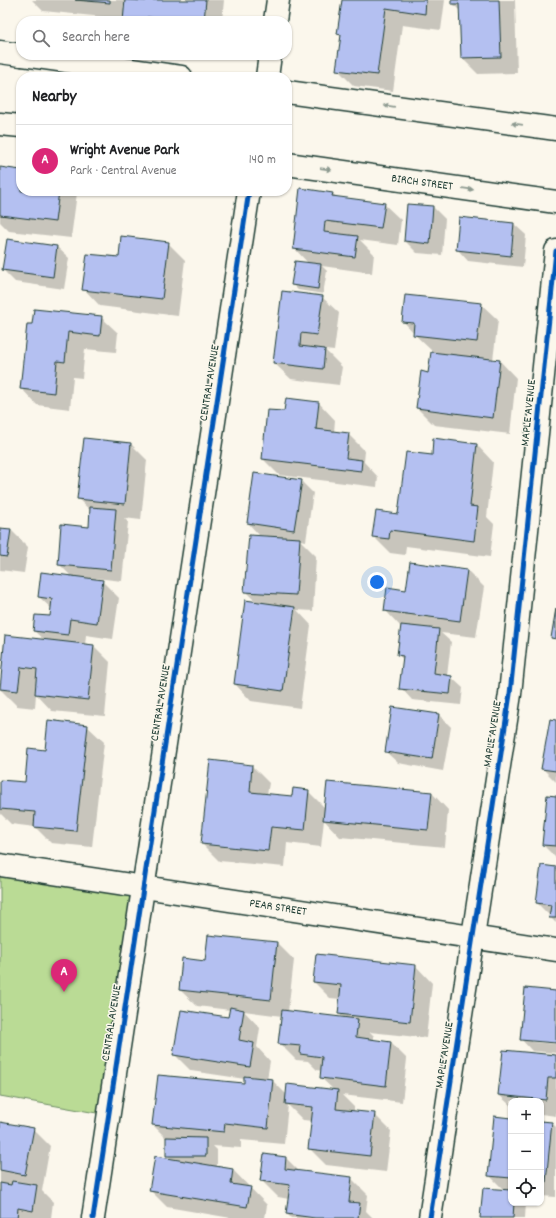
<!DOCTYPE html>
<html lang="en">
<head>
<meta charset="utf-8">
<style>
  :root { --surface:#fff; --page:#f6f6f6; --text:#202124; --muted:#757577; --line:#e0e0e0; --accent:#db2777 }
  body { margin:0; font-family:Dekko,sans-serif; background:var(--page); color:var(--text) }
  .controls { position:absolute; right:12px; bottom:12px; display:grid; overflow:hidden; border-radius:8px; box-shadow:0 1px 3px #0004 }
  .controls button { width:36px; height:36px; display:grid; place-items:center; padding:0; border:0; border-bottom:1px solid var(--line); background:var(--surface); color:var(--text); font:20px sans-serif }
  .you { position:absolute; left:377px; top:582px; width:14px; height:14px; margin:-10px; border:3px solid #fff; border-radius:50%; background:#1a73e8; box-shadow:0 0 0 6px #1a73e833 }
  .badge { display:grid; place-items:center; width:26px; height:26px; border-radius:50%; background:var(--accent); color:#fff; font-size:13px; font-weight:700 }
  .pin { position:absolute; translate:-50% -33px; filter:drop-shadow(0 1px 2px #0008) }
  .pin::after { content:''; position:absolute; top:21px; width:14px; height:12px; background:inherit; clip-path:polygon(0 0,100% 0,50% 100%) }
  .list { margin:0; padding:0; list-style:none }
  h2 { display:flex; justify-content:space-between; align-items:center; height:52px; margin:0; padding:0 16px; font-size:17px }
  h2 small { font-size:13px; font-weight:400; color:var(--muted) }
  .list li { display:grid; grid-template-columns:26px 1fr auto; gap:12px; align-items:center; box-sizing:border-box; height:72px; padding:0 16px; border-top:1px solid var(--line) }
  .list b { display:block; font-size:15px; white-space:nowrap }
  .list p { margin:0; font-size:13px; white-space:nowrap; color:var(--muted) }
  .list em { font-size:13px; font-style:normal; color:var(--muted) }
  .icon { flex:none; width:22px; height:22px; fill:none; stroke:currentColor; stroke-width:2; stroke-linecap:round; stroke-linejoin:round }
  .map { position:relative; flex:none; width:556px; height:1218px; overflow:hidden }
  .search { position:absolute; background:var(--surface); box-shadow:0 1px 3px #0004; left:16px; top:16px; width:276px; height:44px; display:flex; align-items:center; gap:10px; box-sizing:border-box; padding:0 14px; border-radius:16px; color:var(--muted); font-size:15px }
  .panel { position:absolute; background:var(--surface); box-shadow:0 1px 3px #0004; left:16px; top:72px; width:276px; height:124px; border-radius:16px }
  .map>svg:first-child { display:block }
  .green { fill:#badb95; stroke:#6c8c64 }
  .shadow { fill:#0003; fill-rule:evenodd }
  .building { fill:#b4c0f1; stroke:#1f3d34 }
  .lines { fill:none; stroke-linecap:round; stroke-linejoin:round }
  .minor-casing { stroke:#1f3d34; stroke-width:25 }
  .minor { stroke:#fbf7ec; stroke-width:22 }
  .cycleway-casing { stroke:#fbf7ec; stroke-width:8 }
  .cycleway { stroke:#0057b8; stroke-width:5 }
  .oneway { fill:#8d9a90 }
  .labels { text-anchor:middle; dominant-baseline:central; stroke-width:3; stroke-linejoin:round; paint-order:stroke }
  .street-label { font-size:12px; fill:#1f3d34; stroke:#fbf7ec }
</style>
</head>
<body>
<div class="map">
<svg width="556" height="1218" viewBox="0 0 556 1218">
  <rect width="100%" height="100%" fill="#fbf7ec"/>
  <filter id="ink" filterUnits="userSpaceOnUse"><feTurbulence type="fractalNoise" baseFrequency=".025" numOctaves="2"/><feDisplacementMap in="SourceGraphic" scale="8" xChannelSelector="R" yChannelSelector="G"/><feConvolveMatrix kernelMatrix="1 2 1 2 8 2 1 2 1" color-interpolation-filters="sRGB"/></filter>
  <g filter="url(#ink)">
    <!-- green -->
    <polygon class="green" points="0,865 143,887 108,1115 0,1096"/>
    <!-- shadow -->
    <g class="shadow">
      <polygon points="32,0 128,0 147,2 147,0 224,0 222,21 124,21 124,19 43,11"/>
      <polygon points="343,0 445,0 441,30 402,25 393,91 354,86 337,69 341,37 339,34"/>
      <polygon points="452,0 515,0 517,73 478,74 462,58 460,11 452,3"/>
      <polygon points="138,55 161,55 161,58"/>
      <polygon points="0,169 21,171 21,191 75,191 77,193 71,238 9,231 0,222"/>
      <polygon points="333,194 337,197 384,204 401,220 398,245 360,240 374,254 372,273 322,266 327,271 323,294 298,290 292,284 309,264 294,248"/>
      <polygon points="408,205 433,207 445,219 442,255 417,253 405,241"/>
      <polygon points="460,218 514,224 526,235 523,267 468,261 457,249"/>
      <polygon points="168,243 185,260 178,316 100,306 84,289 119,258"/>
      <polygon points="57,247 69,258 64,289 15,282 3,270"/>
      <polygon points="322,297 339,313 334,351 325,350 342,367 339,385 291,379 274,363"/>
      <polygon points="481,304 498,320 493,360 500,361 516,378 510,434 434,425 417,408 429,374 432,351 414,334 414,333 403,321"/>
      <polygon points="101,317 118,333 116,352 85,349 82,378 73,377 70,409 37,405 21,388 33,326"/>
      <polygon points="319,403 335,420 334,432 348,434 365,451 364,462 378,477 377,487 279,475 263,459 285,412"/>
      <polygon points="131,444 147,460 141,520 124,518 128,522 122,581 96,578 96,580 102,581 119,598 113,639 86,635 85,645 94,646 110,662 105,716 52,711 36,694 35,708 17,706 0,689 44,640 34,631 51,617 52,609 39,597 72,577 59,564 90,528 91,511 78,499"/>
      <polygon points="477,445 493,462 487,517 494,524 490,557 406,546 405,555 390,553 374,537 399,515 432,456"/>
      <polygon points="301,481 313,493 306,541 300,540 316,556 313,611 297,610 311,625 300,708 251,701 235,684 257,603 245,591 268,536 259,535 248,523"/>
      <polygon points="0,529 11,530 28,547 24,573 0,570"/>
      <polygon points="467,570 484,587 476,637 441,633 451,642 447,676 451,677 463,688 461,705 412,700 401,688 404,660 398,655 401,627 385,610 407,591"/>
      <polygon points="439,715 451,727 443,771 398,763 386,752"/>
      <polygon points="556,721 556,782 542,768"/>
      <polygon points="87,726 104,742 92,847 51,843 35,827 11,824 0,813 0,781 26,784 46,751"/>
      <polygon points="211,761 252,766 269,783 267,795 293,797 308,791 325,808 432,793 448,810 445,847 340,837 324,820 321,847 287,843 285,867 219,861 202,844"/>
      <polygon points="556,797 556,858 543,845"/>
      <polygon points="556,868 556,923 550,917 551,915 549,915 537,903"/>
      <path d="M277 943 294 960 288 1012 344 1018 339 1014 341 999 330 998 314 982 416 966 432 983 426 1038 370 1032 374 1036V1041L391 1043 407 1059 402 1102 342 1095 354 1107V1112L374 1114 391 1131 386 1172 326 1165 309 1148 313 1121 303 1120 288 1105 284 1144 241 1140V1148L213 1146 217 1150V1168L233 1170 267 1205 265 1218H231L167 1207 150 1190 172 1160 167 1155V1139L153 1125 245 1085V1079L191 1071 174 1054 229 1018 230 1010 197 1006 180 990 206 962ZM244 1011 282 1016 279 1043 296 1060 308 1061 317 1070 322 1071 321 1078 334 1090 287 1095 272 1080 267 1079 270 1061 257 1047 260 1028Z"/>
      <polygon points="556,992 556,1042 532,1040 532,1042 556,1044 556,1053 532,1051 521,1039"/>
      <polygon points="556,1056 556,1116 541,1114 541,1101 511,1101 511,1106 499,1095"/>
      <polygon points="511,1119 511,1203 526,1203 525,1218 481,1218 504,1190 489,1175"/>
      <polygon points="541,1122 552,1123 556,1127 556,1197 541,1196"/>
      <polygon points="0,1123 33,1129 50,1146 42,1191 53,1202 51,1218 0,1218"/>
      <polygon points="265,1155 286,1158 300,1172 351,1178 368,1195 366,1211 373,1218 291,1218 287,1214 289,1199 278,1197 262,1181"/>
    </g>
    <!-- building -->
    <g class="building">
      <polygon points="75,0 110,0 110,3"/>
      <polygon points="125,0 146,1 146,0 206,0 204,21 191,21 147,17 146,21 123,21"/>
      <polygon points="342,0 426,0 425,14 386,8 377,75 336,70 341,35 337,34"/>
      <polygon points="451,0 499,0 501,57 461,58 459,4 451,4"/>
      <polygon points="0,167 21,170 21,191 59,191 55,222 0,215"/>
      <polygon points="300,188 333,193 332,196 385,203 381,228 325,221 324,232 358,236 355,257 293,249"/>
      <polygon points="407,204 433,206 430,244 404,241"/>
      <polygon points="459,217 514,223 511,256 456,250"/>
      <polygon points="121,236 169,242 162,299 82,290 87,254 119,257"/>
      <polygon points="7,239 57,246 53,277 2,270"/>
      <polygon points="295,261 321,264 318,289 291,285"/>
      <polygon points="282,291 323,296 317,335 301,333 300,346 325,349 323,369 273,363"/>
      <polygon points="405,295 482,303 477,342 413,335 414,323 402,322"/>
      <polygon points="34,309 102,316 100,336 68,332 65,362 57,361 54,393 20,389 27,324 32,324"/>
      <polygon points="431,352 500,360 493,418 416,408 421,371 428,373"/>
      <polygon points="286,398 319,402 316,429 349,433 346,458 362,460 361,471 262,459 267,410 284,411"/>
      <polygon points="84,438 131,443 125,504 77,499"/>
      <polygon points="433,438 477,444 470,506 478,507 474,541 390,530 389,539 372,537 376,511 398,514 406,452 432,455"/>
      <polygon points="254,473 302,480 294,530 247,523"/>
      <polygon points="90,507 116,509 111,570 58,565 61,524 89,527"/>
      <polygon points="0,528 11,529 7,557 0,556"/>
      <polygon points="249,535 300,538 296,595 244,592"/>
      <polygon points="410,562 467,570 460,621 384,611 387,587 406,590"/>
      <polygon points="41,572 103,580 97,623 70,619 68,635 33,631 35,615 50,616 52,599 38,597"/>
      <polygon points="245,600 295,607 283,691 234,684"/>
      <polygon points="556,608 556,639 551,638"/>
      <polygon points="401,625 439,629 434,673 452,676 450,694 399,689 403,656 397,655"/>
      <polygon points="5,635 94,645 88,700 35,694 37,669 21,667 18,691 0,689"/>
      <polygon points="392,707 439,714 432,759 385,752"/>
      <polygon points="550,719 556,720 556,771 541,769"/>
      <polygon points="48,720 88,725 76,831 34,827 35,812 0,809 0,780 25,782 28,748 45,750"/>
      <polygon points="210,760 252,765 250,792 292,796 293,788 309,790 305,830 271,827 268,851 201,844"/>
      <polygon points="327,782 432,792 428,830 323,820"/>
      <polygon points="547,795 556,796 556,846 542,845"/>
      <polygon points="541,865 556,867 556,918 549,918 551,905 536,903"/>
      <polygon points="208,935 277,942 271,1000 179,990 182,958 205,961"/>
      <polygon points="316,954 416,965 410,1022 338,1014 341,985 313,982"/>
      <polygon points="525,988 556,991 556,1043 520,1040"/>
      <polygon points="230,1007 244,1010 239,1040 254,1043 250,1067 173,1055 181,1010 228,1017"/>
      <polygon points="282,1010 358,1019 356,1037 391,1042 386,1086 320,1078 322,1057 300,1054 301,1046 278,1044"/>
      <polygon points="503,1050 556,1055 556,1078 548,1078 546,1100 498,1095"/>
      <polygon points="158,1075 244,1083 244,1076 273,1079 268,1128 225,1123 224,1132 152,1125"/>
      <polygon points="287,1084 338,1090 336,1109 375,1113 370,1156 308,1149 313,1107 285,1104"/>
      <polygon points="494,1116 511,1118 511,1178 488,1176"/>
      <polygon points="541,1121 552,1122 546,1182 541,1181"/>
      <polygon points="0,1122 34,1128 25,1175 0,1170"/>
      <polygon points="166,1137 206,1138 206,1156 166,1156"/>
      <polygon points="264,1154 286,1157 285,1169 352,1177 349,1202 360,1203 358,1218 315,1218 286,1214 290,1185 260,1181"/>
      <polygon points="155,1156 233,1169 231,1184 251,1187 247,1207 149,1191"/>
      <polygon points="12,1181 37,1185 33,1211 18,1208 17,1218 0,1218 0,1183 11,1185"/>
      <polygon points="483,1188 511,1190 511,1203 514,1203 513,1218 480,1218"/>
    </g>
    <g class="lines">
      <!-- minor casing -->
      <g class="minor-casing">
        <g id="minor">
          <polyline points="275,21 278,0"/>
          <polyline points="0,52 21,55"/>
          <polyline points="23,55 181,77"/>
          <polyline points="267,77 270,55"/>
          <polyline points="287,92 556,129"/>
          <polyline points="0,124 21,126"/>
          <polyline points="287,164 556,202"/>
          <polyline points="0,865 556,950"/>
          <polyline points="93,1218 249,191"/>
          <polyline points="430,1218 510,694 556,251"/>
        </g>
      </g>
      <!-- minor -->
      <use href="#minor" class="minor"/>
      <!-- cycleway casing -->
      <g class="cycleway-casing">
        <g id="cycleway">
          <polyline points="93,1218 249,191"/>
          <polyline points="430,1218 510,694 556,251"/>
        </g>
      </g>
      <!-- cycleway -->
      <use href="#cycleway" class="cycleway"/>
    </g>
    <!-- one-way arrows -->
    <defs><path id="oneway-solid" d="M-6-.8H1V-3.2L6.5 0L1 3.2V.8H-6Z"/></defs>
    <g class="oneway">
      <use href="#oneway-solid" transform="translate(389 106) rotate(-172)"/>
      <use href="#oneway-solid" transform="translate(517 124) rotate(-172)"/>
      <use href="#oneway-solid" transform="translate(326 169) rotate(8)"/>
      <use href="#oneway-solid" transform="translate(468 189) rotate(8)"/>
    </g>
  </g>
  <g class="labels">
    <!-- street labels -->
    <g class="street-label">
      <text transform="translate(422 183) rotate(8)">BIRCH STREET</text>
      <text transform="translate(210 383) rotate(-81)">CENTRAL AVENUE</text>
      <text transform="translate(529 413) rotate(-84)">MAPLE AVENUE</text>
      <text transform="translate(161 703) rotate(-81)">CENTRAL AVENUE</text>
      <text transform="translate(493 734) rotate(-81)">MAPLE AVENUE</text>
      <text transform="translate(278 908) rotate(9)">PEAR STREET</text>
      <text transform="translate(112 1023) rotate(-81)">CENTRAL AVENUE</text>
      <text transform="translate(445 1055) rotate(-81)">MAPLE AVENUE</text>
    </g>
  </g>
</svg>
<div class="controls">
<button>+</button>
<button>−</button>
<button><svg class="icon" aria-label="locate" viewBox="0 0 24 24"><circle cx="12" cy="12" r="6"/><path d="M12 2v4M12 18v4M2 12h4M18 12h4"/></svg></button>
</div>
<div class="you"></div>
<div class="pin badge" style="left:64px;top:992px">A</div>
<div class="search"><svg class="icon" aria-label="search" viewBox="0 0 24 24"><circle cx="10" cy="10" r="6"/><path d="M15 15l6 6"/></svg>Search here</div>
<section class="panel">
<h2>Nearby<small></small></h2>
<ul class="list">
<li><span class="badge">A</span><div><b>Wright Avenue Park</b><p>Park · Central Avenue</p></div><em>140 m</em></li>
</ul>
</section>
</div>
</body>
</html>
